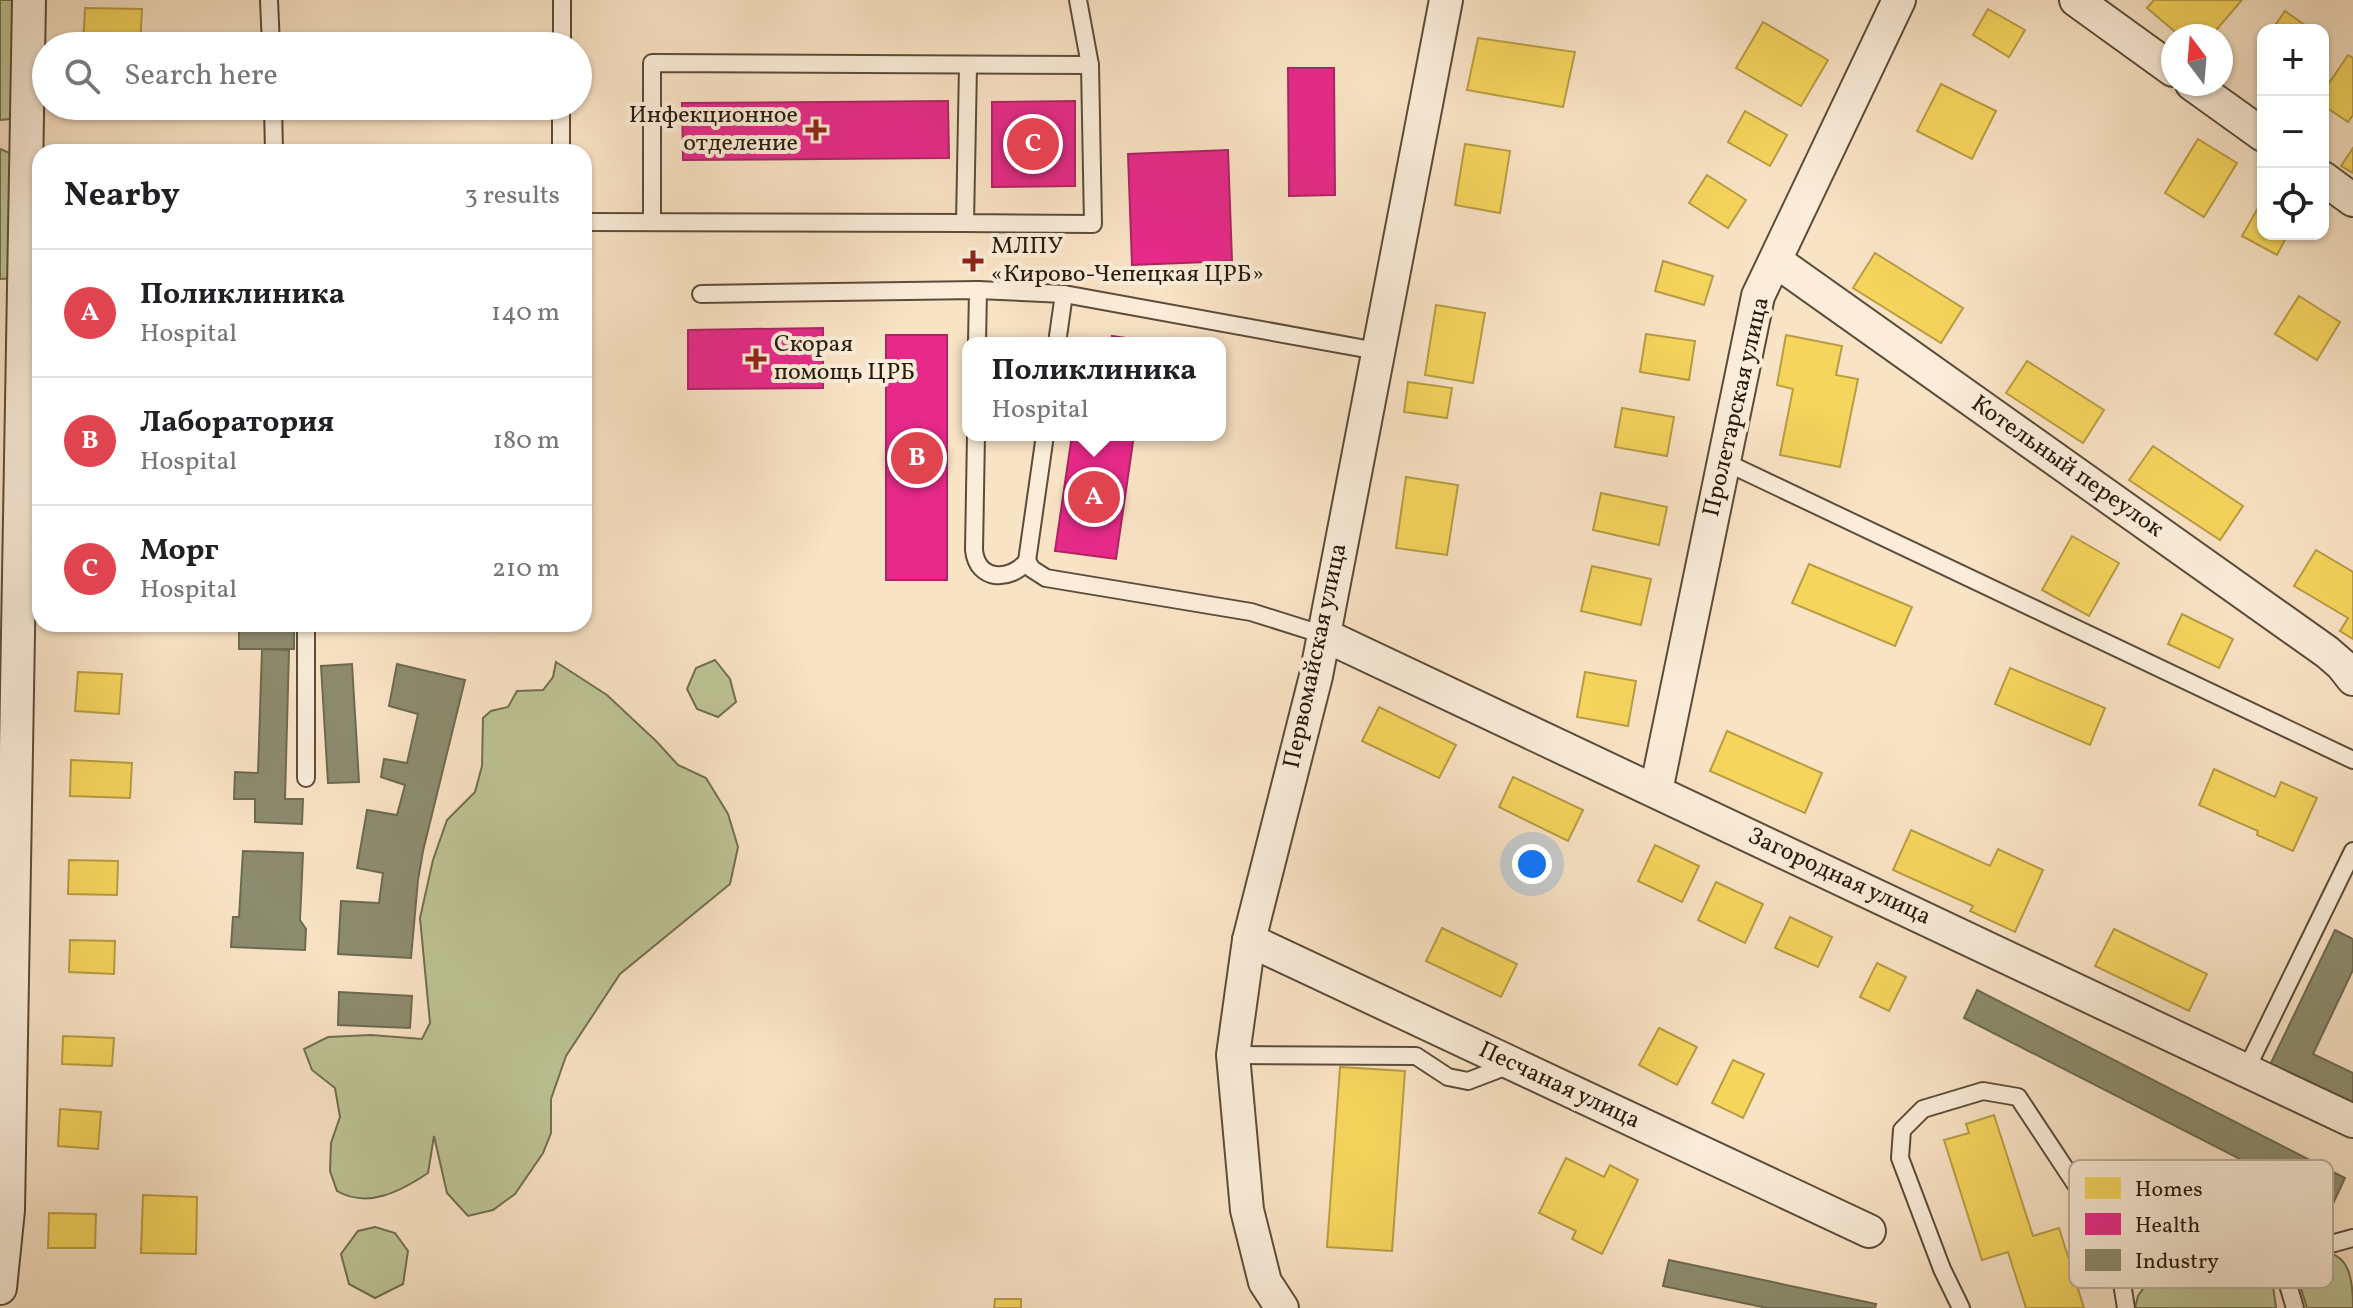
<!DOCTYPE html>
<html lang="en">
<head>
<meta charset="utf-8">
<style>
  :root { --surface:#fff; --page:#f2f2f2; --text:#202124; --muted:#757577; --line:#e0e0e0; --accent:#d93025 }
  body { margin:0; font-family:Vollkorn,serif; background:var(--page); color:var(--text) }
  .controls { position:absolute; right:24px; top:24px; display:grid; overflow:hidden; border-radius:16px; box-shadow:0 2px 6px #0004 }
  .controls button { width:72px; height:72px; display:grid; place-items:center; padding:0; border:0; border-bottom:2px solid var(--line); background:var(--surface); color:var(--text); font:40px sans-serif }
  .compass { position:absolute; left:2161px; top:24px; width:72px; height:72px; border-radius:50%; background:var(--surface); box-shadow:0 2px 6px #0004; rotate:344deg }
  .you { position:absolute; left:1532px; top:864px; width:28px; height:28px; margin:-20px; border:6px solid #fff; border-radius:50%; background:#1a73e8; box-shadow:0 0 0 12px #1a73e833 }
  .badge { display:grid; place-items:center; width:52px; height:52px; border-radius:50%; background:var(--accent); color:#fff; font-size:26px; font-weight:700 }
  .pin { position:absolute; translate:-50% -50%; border:4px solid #fff; box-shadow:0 2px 8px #0006 }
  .popup { position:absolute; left:962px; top:337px; width:264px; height:104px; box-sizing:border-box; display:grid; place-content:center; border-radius:16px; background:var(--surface); filter:drop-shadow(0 2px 6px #0005); font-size:26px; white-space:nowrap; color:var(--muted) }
  .popup b { font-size:30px; color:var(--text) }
  .popup::after { content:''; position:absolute; left:50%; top:100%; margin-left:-16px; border:16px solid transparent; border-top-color:var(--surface) }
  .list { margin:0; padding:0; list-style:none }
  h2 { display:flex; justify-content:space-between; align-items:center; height:104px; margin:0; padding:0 32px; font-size:34px }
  h2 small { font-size:26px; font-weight:400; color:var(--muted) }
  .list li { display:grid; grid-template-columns:52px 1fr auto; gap:24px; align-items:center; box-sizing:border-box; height:128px; padding:0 32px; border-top:2px solid var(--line) }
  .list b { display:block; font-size:30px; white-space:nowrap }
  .list p { margin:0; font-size:26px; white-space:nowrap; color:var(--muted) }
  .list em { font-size:26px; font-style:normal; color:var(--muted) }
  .icon { flex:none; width:44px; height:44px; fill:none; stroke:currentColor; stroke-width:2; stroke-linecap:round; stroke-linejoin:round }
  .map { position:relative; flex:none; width:2353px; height:1308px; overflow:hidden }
  .search { position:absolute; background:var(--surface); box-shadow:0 2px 6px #0004; left:32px; top:32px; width:560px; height:88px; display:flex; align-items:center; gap:20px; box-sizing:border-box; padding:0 28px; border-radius:44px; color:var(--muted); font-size:30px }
  .panel { position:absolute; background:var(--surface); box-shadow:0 2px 6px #0004; left:32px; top:144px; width:560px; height:488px; border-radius:24px }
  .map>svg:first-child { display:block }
  .green { fill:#bdc495; stroke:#726f50; stroke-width:2 }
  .homes { fill:#f6d55c; stroke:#b89d44; stroke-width:2 }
  .health { fill:#e7298a; stroke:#ad2464; stroke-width:2 }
  .industry { fill:#8c8c6e; stroke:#6d6a50; stroke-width:2 }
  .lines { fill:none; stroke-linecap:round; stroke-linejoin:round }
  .lane-casing { stroke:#5b4c3a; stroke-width:20 }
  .street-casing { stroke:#5b4c3a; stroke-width:36 }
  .lane { stroke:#fbedd9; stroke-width:16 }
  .street { stroke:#fbedd9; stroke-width:32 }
  .poi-dot { fill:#8f2418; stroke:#fbedd9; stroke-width:3 }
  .labels { text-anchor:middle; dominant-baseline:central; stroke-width:8; stroke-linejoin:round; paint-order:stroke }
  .poi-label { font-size:24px; fill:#261a0b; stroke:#fbedd9; text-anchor:start }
  .street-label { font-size:24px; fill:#261a0b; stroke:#fbedd9 }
  .key { fill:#fbedd9; stroke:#bbae9b; stroke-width:2 }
  .key-label { font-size:22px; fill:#261a0b }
</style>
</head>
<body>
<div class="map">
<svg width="2353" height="1308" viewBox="0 0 2353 1308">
  <rect width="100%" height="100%" fill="#f9e3c5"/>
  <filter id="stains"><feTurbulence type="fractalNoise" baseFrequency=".0025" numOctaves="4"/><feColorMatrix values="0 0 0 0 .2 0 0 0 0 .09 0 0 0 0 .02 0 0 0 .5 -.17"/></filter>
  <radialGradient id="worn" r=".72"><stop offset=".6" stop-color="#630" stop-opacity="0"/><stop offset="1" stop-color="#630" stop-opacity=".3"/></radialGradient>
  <!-- green -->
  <g class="green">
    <polygon points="0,0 42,0 20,118 0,120"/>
    <polygon points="0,149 19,157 17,278 0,279"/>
    <polygon points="715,660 730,679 736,702 718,717 697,709 687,689 696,668"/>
    <path d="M556 662 607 695 657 742 678 765 706 778 728 814 738 847 730 884 620 974 566 1056 551 1099V1133L543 1153 515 1194 493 1210 468 1216 447 1193 434 1136 428 1173C401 1191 368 1209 337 1191L330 1171 331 1143 340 1117 335 1088 312 1070 304 1049 328 1037 371 1035 422 1039 430 1023 420 918 433 860 447 820 475 792 482 766 483 718 491 711 508 707 517 691 543 690 553 677Z"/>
    <polygon points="375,1227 395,1233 408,1251 403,1284 375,1298 349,1284 341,1254 358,1231"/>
    <path d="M2251 1248C2272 1258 2273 1287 2276 1308H2135L2138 1296 2152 1276Z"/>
    <path d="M2327 1253C2352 1256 2353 1288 2353 1308H2307C2297 1274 2288 1264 2327 1253Z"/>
  </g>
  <!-- homes -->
  <g class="homes">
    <polygon points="2154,0 2242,0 2211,36 2180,36 2147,8"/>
    <polygon points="85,8 142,9 140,46 83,46"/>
    <polygon points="1988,9 2025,30 2009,57 1973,35"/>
    <polygon points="2285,11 2312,30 2272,30"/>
    <polygon points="1763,22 1828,60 1801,106 1736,68"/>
    <polygon points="1478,38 1575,52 1563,107 1467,90"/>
    <polygon points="2348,55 2353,58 2353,115 2348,122 2323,105 2323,92"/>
    <polygon points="1941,84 1996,111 1972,159 1917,131"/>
    <polygon points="81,106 138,106 138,113 81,111"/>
    <polygon points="1745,111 1787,135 1770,166 1728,142"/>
    <polygon points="2198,139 2237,163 2204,217 2165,193"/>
    <polygon points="1465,144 1510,151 1500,213 1455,205"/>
    <polygon points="2353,148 2353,173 2341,166"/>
    <polygon points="1707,175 1746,200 1728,228 1689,203"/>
    <polygon points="2263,199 2263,234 2288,234 2277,255 2242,236"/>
    <polygon points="1875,253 1963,308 1941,343 1853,288"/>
    <polygon points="1663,261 1713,276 1704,305 1655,291"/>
    <polygon points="2299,296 2340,322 2317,360 2275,334"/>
    <polygon points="1436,305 1485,313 1473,383 1425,375"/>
    <polygon points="1646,334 1695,341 1689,380 1640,372"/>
    <polygon points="1786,335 1842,346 1836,375 1858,379 1840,467 1780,455 1793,389 1777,385"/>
    <polygon points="2027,361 2104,410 2083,443 2006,393"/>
    <polygon points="1408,382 1452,388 1447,418 1404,412"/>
    <polygon points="1622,408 1674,417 1667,456 1615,447"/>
    <polygon points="2153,446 2243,506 2220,540 2129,480"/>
    <polygon points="1406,477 1458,485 1447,555 1396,548"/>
    <polygon points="1601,493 1667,507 1659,545 1593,530"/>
    <polygon points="2072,536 2119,563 2089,616 2042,590"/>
    <polygon points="2316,550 2353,572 2353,639 2340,631 2348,618 2294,586"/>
    <polygon points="1809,564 1912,607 1895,646 1792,603"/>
    <polygon points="1592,566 1651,579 1641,625 1581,611"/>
    <polygon points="2182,614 2233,639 2219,668 2168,644"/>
    <polygon points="83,624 138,624 138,629 83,626"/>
    <polygon points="2010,668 2105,708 2090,745 1995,704"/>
    <polygon points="78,672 122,674 119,714 75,711"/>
    <polygon points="1585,672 1636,681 1628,726 1577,717"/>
    <polygon points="1379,707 1456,745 1439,778 1362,741"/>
    <polygon points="1727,731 1822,773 1805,813 1710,771"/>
    <polygon points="71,760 132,763 130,798 70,796"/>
    <polygon points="2214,769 2275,797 2281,782 2317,798 2293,851 2257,835 2258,831 2199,805"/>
    <polygon points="1513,777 1583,810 1568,841 1499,807"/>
    <polygon points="1911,830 1990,866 1998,849 2043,870 2015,932 1970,911 1973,906 1893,870"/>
    <polygon points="1655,845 1699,866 1682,902 1638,881"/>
    <polygon points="69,860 118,861 117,895 68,894"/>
    <polygon points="1716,882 1763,904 1745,943 1698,920"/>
    <polygon points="1790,917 1832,937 1818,967 1775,948"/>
    <polygon points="1442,928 1517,964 1501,997 1426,961"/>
    <polygon points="2114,929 2207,974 2189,1011 2095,966"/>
    <polygon points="70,940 115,941 114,974 69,972"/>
    <polygon points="1877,963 1906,977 1889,1011 1860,997"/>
    <polygon points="1659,1028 1697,1047 1677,1085 1639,1065"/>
    <polygon points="63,1036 114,1038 112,1066 62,1064"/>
    <polygon points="1733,1060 1764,1074 1743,1118 1712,1103"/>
    <polygon points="1340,1067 1405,1071 1392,1251 1327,1247"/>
    <polygon points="60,1109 101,1112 98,1149 58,1146"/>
    <polygon points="1994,1115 2033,1236 2059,1228 2084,1308 2026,1308 2008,1252 1982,1260 1944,1140 1969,1133 1966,1124"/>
    <polygon points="1566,1158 1604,1177 1610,1165 1638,1180 1602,1254 1572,1239 1576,1231 1539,1213"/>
    <polygon points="143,1195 197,1197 196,1254 141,1253"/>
    <polygon points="49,1213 96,1214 95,1248 48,1248"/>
    <polygon points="995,1299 1021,1299 1021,1308 994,1308"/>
  </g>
  <!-- health -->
  <g class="health">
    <polygon points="1288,68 1334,68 1335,195 1289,196"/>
    <polygon points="948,101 949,158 683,160 682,103"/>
    <polygon points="1075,101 1075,186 992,187 992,102"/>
    <polygon points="1228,150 1232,261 1132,265 1128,154"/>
    <polygon points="823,328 823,388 688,389 688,330"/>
    <rect x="886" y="335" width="61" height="245"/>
    <polygon points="1112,336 1161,343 1111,343"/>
    <polygon points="1072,435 1134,435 1116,559 1055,551"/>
  </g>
  <!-- industry -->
  <g class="industry">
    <rect x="239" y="624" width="55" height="25"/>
    <polygon points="262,649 289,650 285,799 303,799 302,824 255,822 255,799 234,799 235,772 258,773"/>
    <polygon points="352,664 359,782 328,783 321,666"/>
    <polygon points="397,664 465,680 423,851 418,880 411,958 338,954 341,901 379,903 383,873 357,868 367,810 397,815 405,785 381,777 384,759 407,763 418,714 389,706"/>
    <polygon points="243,851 303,853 300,920 306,929 305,950 231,947 233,917 239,917"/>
    <polygon points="2335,930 2353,939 2353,970 2313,1054 2353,1073 2353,1112 2267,1071"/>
    <polygon points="1977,990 2345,1178 2332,1206 1964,1018"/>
    <polygon points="339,992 412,996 410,1028 338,1025"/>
    <polygon points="1669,1260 1876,1304 1875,1308 1767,1308 1663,1286"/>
  </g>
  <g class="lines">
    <!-- lane casing -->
    <g class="lane-casing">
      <g id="lane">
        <polyline points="269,0 271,46"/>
        <polyline points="562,46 562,0"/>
        <polyline points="968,66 965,223 1093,224 1090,65 1078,0"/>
        <polyline points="273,106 274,152"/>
        <polyline points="561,152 561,106"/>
        <polyline points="584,222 965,223"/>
        <polyline points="652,222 652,63 1090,65"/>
        <polyline points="701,294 978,290 1064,294 1377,351"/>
        <polyline points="977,343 978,290"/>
        <polyline points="1057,343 1064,294"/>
        <path d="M976 435 974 550C977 581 1010 582 1027 561L1032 569 1046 578 1251 612 1324 635"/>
        <polyline points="1723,461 2353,760"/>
        <polyline points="1027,561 1045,435"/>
        <polyline points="306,778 306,624"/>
        <polyline points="1233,1055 1416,1056 1448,1077 1468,1081 1510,1065"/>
        <polyline points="2246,1070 2353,851"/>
        <polyline points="2280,1258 2353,1238"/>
        <polyline points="2127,1262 2259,1236 2280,1258 2295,1308"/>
        <polyline points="1961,1308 1942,1269 1900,1158 1902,1130 1923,1109 1983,1091 2018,1097 2127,1262 2122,1283 2126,1308"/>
      </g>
    </g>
    <!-- street casing -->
    <g class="street-casing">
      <g id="street">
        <polyline points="2076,0 2173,70"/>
        <polyline points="2192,84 2263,135"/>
        <polyline points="2323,178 2353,200"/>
        <polyline points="1776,261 2327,652 2342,665 2353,679"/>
        <polyline points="1324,635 2353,1121"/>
        <polyline points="1656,791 1758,296 1899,0"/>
        <polyline points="1249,940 1869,1231"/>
        <polyline points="0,1288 8,1210 29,0"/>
        <polyline points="1282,1308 1265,1282 1247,1210 1233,1055 1249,940 1316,676 1446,0"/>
      </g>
    </g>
    <!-- lane -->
    <use href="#lane" class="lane"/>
    <!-- street -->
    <use href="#street" class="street"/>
  </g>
  <!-- markers -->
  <g class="poi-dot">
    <path d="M812 118h8v8h8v8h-8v8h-8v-8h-8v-8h8z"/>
    <path d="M969 249h8v8h8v8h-8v8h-8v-8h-8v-8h8z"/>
    <path d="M752 347h8v8h8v8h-8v8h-8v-8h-8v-8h8z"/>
  </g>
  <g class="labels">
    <!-- poi labels -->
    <g class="poi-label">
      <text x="798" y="116" text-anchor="end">Инфекционное<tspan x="798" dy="28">отделение</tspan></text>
      <text x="991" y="247">МЛПУ<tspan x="991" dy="28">«Кирово-Чепецкая ЦРБ»</tspan></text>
      <text x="774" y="345">Скорая<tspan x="774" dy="28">помощь ЦРБ</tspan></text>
    </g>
    <!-- street labels -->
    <g class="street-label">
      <text transform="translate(1737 407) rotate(-77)">Пролетарская улица</text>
      <text transform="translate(2067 467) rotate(35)">Котельный переулок</text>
      <text transform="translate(1316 656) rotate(-78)">Первомайская улица</text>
      <text transform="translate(1839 877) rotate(25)">Загородная улица</text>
      <text transform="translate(1559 1086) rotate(25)">Песчаная улица</text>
    </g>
  </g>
  <!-- legend -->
  <rect x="2069" y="1160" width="264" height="128" rx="12" class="key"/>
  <rect x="2085" y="1177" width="36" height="22" fill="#f6d55c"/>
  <rect x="2085" y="1213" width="36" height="22" fill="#e7298a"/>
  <rect x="2085" y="1249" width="36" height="22" fill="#8c8c6e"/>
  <g class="key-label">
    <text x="2135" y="1196">Homes</text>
    <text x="2135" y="1232">Health</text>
    <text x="2135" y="1268">Industry</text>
  </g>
  <rect width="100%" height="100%" filter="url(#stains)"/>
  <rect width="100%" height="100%" fill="url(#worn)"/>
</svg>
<div class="controls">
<button>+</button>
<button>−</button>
<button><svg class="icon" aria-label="locate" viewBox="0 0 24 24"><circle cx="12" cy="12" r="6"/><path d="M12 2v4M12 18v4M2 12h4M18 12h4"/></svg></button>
</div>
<svg class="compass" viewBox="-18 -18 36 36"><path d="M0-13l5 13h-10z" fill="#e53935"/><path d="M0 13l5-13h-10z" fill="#757577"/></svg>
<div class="you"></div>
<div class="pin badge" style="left:1094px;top:497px;background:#e0444e">A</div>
<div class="popup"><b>Поликлиника</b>Hospital</div>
<div class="pin badge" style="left:917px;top:458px;background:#e0444e">B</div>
<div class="pin badge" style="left:1033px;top:144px;background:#e0444e">C</div>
<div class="search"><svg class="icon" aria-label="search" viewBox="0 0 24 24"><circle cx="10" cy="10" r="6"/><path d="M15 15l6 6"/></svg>Search here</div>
<section class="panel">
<h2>Nearby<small>3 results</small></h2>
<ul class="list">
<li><span class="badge" style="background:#e0444e">A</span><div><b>Поликлиника</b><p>Hospital</p></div><em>140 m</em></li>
<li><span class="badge" style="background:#e0444e">B</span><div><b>Лаборатория</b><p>Hospital</p></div><em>180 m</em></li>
<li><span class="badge" style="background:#e0444e">C</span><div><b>Морг</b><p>Hospital</p></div><em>210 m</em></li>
</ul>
</section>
</div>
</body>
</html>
